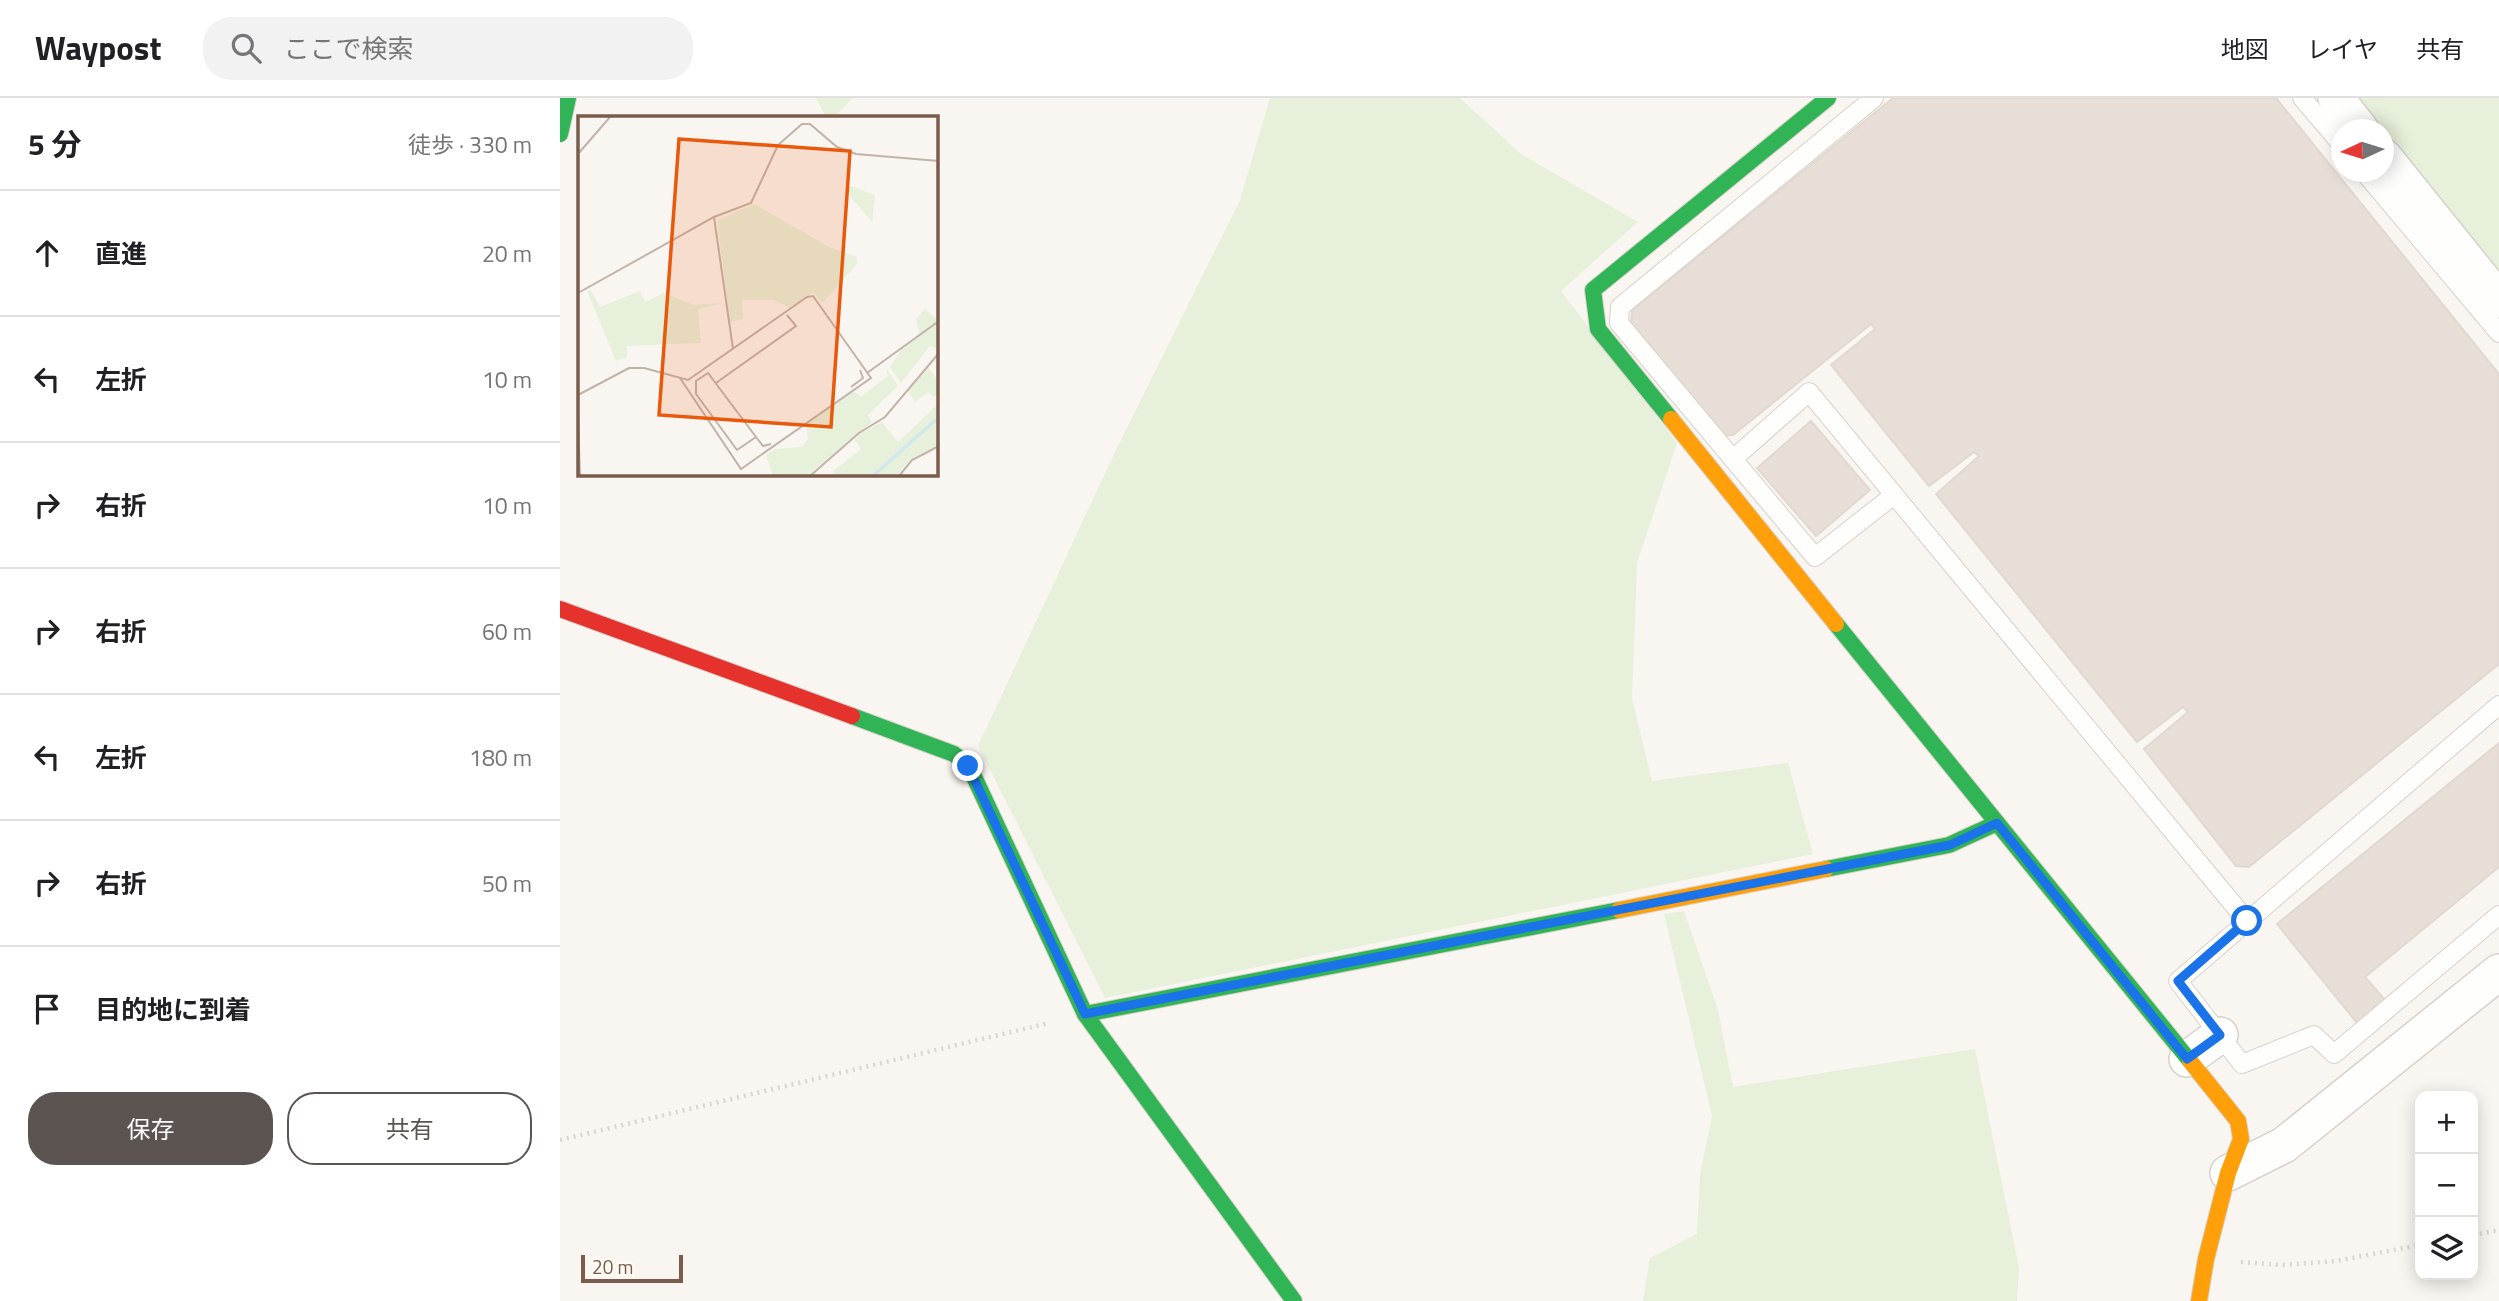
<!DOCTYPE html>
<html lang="ja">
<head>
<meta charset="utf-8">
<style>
  :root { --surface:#fff; --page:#f2f2f2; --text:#202124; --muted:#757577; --line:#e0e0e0; --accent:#5c5450 }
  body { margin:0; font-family:"Titillium Web","Noto Sans JP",sans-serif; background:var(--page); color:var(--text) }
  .controls { position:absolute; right:21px; bottom:21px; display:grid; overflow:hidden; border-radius:14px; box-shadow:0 4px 18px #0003 }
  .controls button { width:63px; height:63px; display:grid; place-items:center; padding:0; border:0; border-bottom:2px solid var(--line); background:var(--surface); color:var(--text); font:35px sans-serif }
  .compass { position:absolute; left:1771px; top:21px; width:63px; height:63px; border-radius:50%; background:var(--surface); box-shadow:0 4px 18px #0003; rotate:266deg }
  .scale { position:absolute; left:21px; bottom:18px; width:102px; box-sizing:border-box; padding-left:7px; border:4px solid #7a5c4d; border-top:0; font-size:19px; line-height:24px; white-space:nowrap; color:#7a5c4d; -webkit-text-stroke:5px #fffaf3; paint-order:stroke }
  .stop { position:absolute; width:21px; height:21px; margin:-16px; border:5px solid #1a73e8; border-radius:50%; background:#fff }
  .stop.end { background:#1a73e8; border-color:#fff; box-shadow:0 2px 7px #0008 }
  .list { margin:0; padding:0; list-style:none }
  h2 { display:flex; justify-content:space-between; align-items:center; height:91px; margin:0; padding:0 28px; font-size:30px }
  h2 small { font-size:23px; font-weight:400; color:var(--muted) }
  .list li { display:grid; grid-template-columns:46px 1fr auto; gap:21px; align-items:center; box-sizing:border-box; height:126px; padding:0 28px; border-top:2px solid var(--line) }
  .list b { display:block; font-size:26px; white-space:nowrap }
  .list em { font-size:23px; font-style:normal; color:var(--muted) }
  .actions { display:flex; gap:14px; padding:21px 28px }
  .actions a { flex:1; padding:16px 0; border:2px solid var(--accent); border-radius:28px; text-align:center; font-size:24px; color:var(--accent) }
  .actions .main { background:var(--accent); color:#fff }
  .icon { flex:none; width:38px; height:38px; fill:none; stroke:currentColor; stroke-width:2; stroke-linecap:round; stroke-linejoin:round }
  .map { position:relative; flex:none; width:1939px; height:1203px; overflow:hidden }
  header { display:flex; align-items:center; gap:42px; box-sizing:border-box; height:98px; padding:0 35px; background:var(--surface); border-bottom:2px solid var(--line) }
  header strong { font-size:33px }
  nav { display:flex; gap:38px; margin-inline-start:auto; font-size:24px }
  .search { width:490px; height:63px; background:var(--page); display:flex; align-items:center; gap:18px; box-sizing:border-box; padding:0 24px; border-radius:28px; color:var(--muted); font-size:26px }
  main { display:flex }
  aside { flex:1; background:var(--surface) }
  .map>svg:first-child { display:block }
  .green { fill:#e7f0db }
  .building { fill:#e6ded7; stroke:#e2d8d2; stroke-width:2 }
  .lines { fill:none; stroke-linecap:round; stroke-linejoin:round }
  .lane-casing { stroke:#d7d1cb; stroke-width:20 }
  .street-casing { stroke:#d7d1cb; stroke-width:38 }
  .fast-casing { stroke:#d9d2cb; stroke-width:18 }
  .slow-casing { stroke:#d9d2cb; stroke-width:18 }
  .jam-casing { stroke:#d9d2cb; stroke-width:18 }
  .path { stroke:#dcd5d0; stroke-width:4.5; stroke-dasharray:2 5; stroke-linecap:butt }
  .lane { stroke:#fefefd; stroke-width:18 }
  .street { stroke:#fefefd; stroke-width:35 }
  .fast { stroke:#30b455; stroke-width:16 }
  .slow { stroke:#ff9f0a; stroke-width:16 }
  .jam { stroke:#e5322d; stroke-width:16 }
  .route { stroke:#1a73e8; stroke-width:9 }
  .inset-river { fill:none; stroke:#d0e8ea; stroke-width:3.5 }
  .inset-road { fill:none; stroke:#c2b3aa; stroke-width:2 }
  .view { fill:#e8590c; fill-opacity:0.15; stroke:#e8590c; stroke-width:3.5 }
  .inset-edge { fill:none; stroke:#7a5c4d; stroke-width:3.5 }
</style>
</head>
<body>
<header>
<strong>Waypost</strong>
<div class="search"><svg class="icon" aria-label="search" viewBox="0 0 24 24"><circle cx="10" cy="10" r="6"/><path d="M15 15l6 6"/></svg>ここで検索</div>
<nav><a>地図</a><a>レイヤ</a><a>共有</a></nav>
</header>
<main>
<aside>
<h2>5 分<small>徒歩 · 330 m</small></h2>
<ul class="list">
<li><svg class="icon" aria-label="ahead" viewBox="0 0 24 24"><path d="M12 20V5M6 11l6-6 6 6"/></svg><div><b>直進</b></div><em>20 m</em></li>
<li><svg class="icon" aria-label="left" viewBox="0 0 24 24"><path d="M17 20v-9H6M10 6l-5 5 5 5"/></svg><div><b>左折</b></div><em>10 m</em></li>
<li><svg class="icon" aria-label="right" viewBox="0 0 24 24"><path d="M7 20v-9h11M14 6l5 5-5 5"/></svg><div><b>右折</b></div><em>10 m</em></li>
<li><svg class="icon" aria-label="right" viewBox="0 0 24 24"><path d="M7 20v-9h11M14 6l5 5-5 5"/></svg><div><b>右折</b></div><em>60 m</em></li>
<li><svg class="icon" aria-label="left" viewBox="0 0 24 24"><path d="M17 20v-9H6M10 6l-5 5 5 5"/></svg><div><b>左折</b></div><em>180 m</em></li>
<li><svg class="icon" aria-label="right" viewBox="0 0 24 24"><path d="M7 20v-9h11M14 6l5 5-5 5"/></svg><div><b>右折</b></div><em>50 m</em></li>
<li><svg class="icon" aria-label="arrive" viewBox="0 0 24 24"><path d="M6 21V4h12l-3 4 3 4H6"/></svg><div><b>目的地に到着</b></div></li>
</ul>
<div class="actions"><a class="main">保存</a><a>共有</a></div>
</aside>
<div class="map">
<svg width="1939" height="1203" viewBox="0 0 1939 1203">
  <rect width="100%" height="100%" fill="#f9f5f0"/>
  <!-- green -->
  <g class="green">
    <polygon points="256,0 293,0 274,19 266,19"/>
    <polygon points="710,0 900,0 961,56 1078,124 1001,193 1117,345 1077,465 1072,601 1092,683 1228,665 1253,756 545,900 418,648 555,354 680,102"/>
    <polygon points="1786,0 1939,0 1939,171 1927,173 1824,46 1824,32 1812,31"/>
    <polygon points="1124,813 1158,912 1173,989 1415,951 1459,1170 1457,1203 1083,1203 1090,1160 1137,1136 1140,1076 1152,1018 1104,816"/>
  </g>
  <!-- building -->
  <g class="building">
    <polygon points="1333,0 1716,0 1939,276 1939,566 1689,769 1676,768 1584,651 1628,614 1623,609 1577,644 1376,396 1419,358 1414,354 1369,388 1271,267 1315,231 1311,226 1173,337 1159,338 1071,227 1072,212"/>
    <polygon points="1251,323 1310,392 1256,438 1197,370"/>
    <polygon points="1939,645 1939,769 1805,879 1825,902 1797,925 1717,826"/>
  </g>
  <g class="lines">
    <!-- lane casing -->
    <g class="lane-casing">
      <g id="lane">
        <polyline points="1314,0 1060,209 1059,225 1255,459 1334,397"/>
        <polyline points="1742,0 1782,47"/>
        <polyline points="1804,74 1939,235"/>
        <polyline points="1173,361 1249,294 1687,823"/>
        <polyline points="1939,607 1618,883 1682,966 1754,937 1774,956 1939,817"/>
      </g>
    </g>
    <!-- street casing -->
    <g class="street-casing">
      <g id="street">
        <polyline points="1776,0 1801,32"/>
        <polyline points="1824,59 1939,202"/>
        <polyline points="1627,961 1660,937"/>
        <polyline points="1668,1075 1724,1047 1939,874"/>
      </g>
    </g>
    <!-- fast casing -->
    <g class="fast-casing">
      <g id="fast">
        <polyline points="0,36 8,0"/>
        <polyline points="1111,321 1038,231 1033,192 1268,0"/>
        <polyline points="1276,526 1630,963"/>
        <polyline points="292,618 394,656 409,668 525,916 734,1203"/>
        <polyline points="1266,771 1389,747 1437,725"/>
        <polyline points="525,916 1059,812"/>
      </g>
    </g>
    <!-- slow casing -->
    <g class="slow-casing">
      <g id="slow">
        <polyline points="1111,321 1276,526"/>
        <polyline points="1059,812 1266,771"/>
        <polyline points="1630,963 1678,1023 1681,1041 1668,1075 1646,1161 1639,1203"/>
      </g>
    </g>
    <!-- jam casing -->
    <g class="jam-casing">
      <polyline id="jam" points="0,511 292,618"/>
    </g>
    <!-- path -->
    <g class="path">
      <polyline points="0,1042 489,925"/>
      <polyline points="1913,1137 1939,1132"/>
      <polyline points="1681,1164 1723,1167 1776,1163 1860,1147"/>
    </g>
    <!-- lane -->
    <use href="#lane" class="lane"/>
    <!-- street -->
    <use href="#street" class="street"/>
    <!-- fast -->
    <use href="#fast" class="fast"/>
    <!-- slow -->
    <use href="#slow" class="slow"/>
    <!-- jam -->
    <use href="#jam" class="jam"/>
  </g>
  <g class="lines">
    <!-- route -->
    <polyline class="route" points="408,668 525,916 1390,747 1437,725 1627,961 1660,937 1618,883 1687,823"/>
  </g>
  <!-- overview -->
  <g transform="translate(18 18)">
    <rect width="360" height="360" fill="#f9f5f0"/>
    <path d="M273 70 297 79 294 106 266 73ZM176 88 251 131 279 141V148L244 187 235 176 212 191 195 184H164L165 203 152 206 139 104ZM12 173 22 191 62 175 67 186 86 177 116 189 145 187 120 193 123 227 49 230V241L38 245 9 175ZM347 193 360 204V233L352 230 323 267 312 251 324 233 342 220 338 204ZM349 250 360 264V277L356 281 350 276 337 286 330 275ZM308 252 320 270 290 299 294 306 229 360H195L188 339 197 333 224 331 230 323 228 308 274 276 284 280 310 260ZM360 288V299L303 354 293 360H259L255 355 283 333 277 324 282 318 304 306 320 326ZM360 303V326L356 332 333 343 318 360H298Z" fill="#e7f0db"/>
    <path class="inset-river" d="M295 360 361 301"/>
    <path class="inset-road" d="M0 38 32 1M136 101 155 233M0 177 136 101 173 87 200 29 224 8H232L259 31 278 38 361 45M289 257 361 205M138 267 218 210 209 199M273 271 285 262 282 254M0 279 51 252H66L110 264 229 181 235 180 293 262 163 353 102 262M0 300 2 360M178 321 159 334 118 278V265L130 257 178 321 185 330 193 328M232 360 281 317 307 301 361 237M321 360 334 344 361 330"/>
    <path class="view" d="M101 23 272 35 253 311 81 299Z"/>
    <rect width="360" height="360" class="inset-edge"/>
  </g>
</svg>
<div class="controls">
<button>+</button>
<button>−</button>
<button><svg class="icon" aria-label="layers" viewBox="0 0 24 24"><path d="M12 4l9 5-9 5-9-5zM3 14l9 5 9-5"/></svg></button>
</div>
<svg class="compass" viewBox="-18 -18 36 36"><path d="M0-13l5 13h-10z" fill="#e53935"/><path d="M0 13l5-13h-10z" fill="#757577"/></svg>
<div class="scale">20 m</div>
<div class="stop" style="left:1687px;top:823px"></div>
<div class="stop end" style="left:408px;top:668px"></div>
</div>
</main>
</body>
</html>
